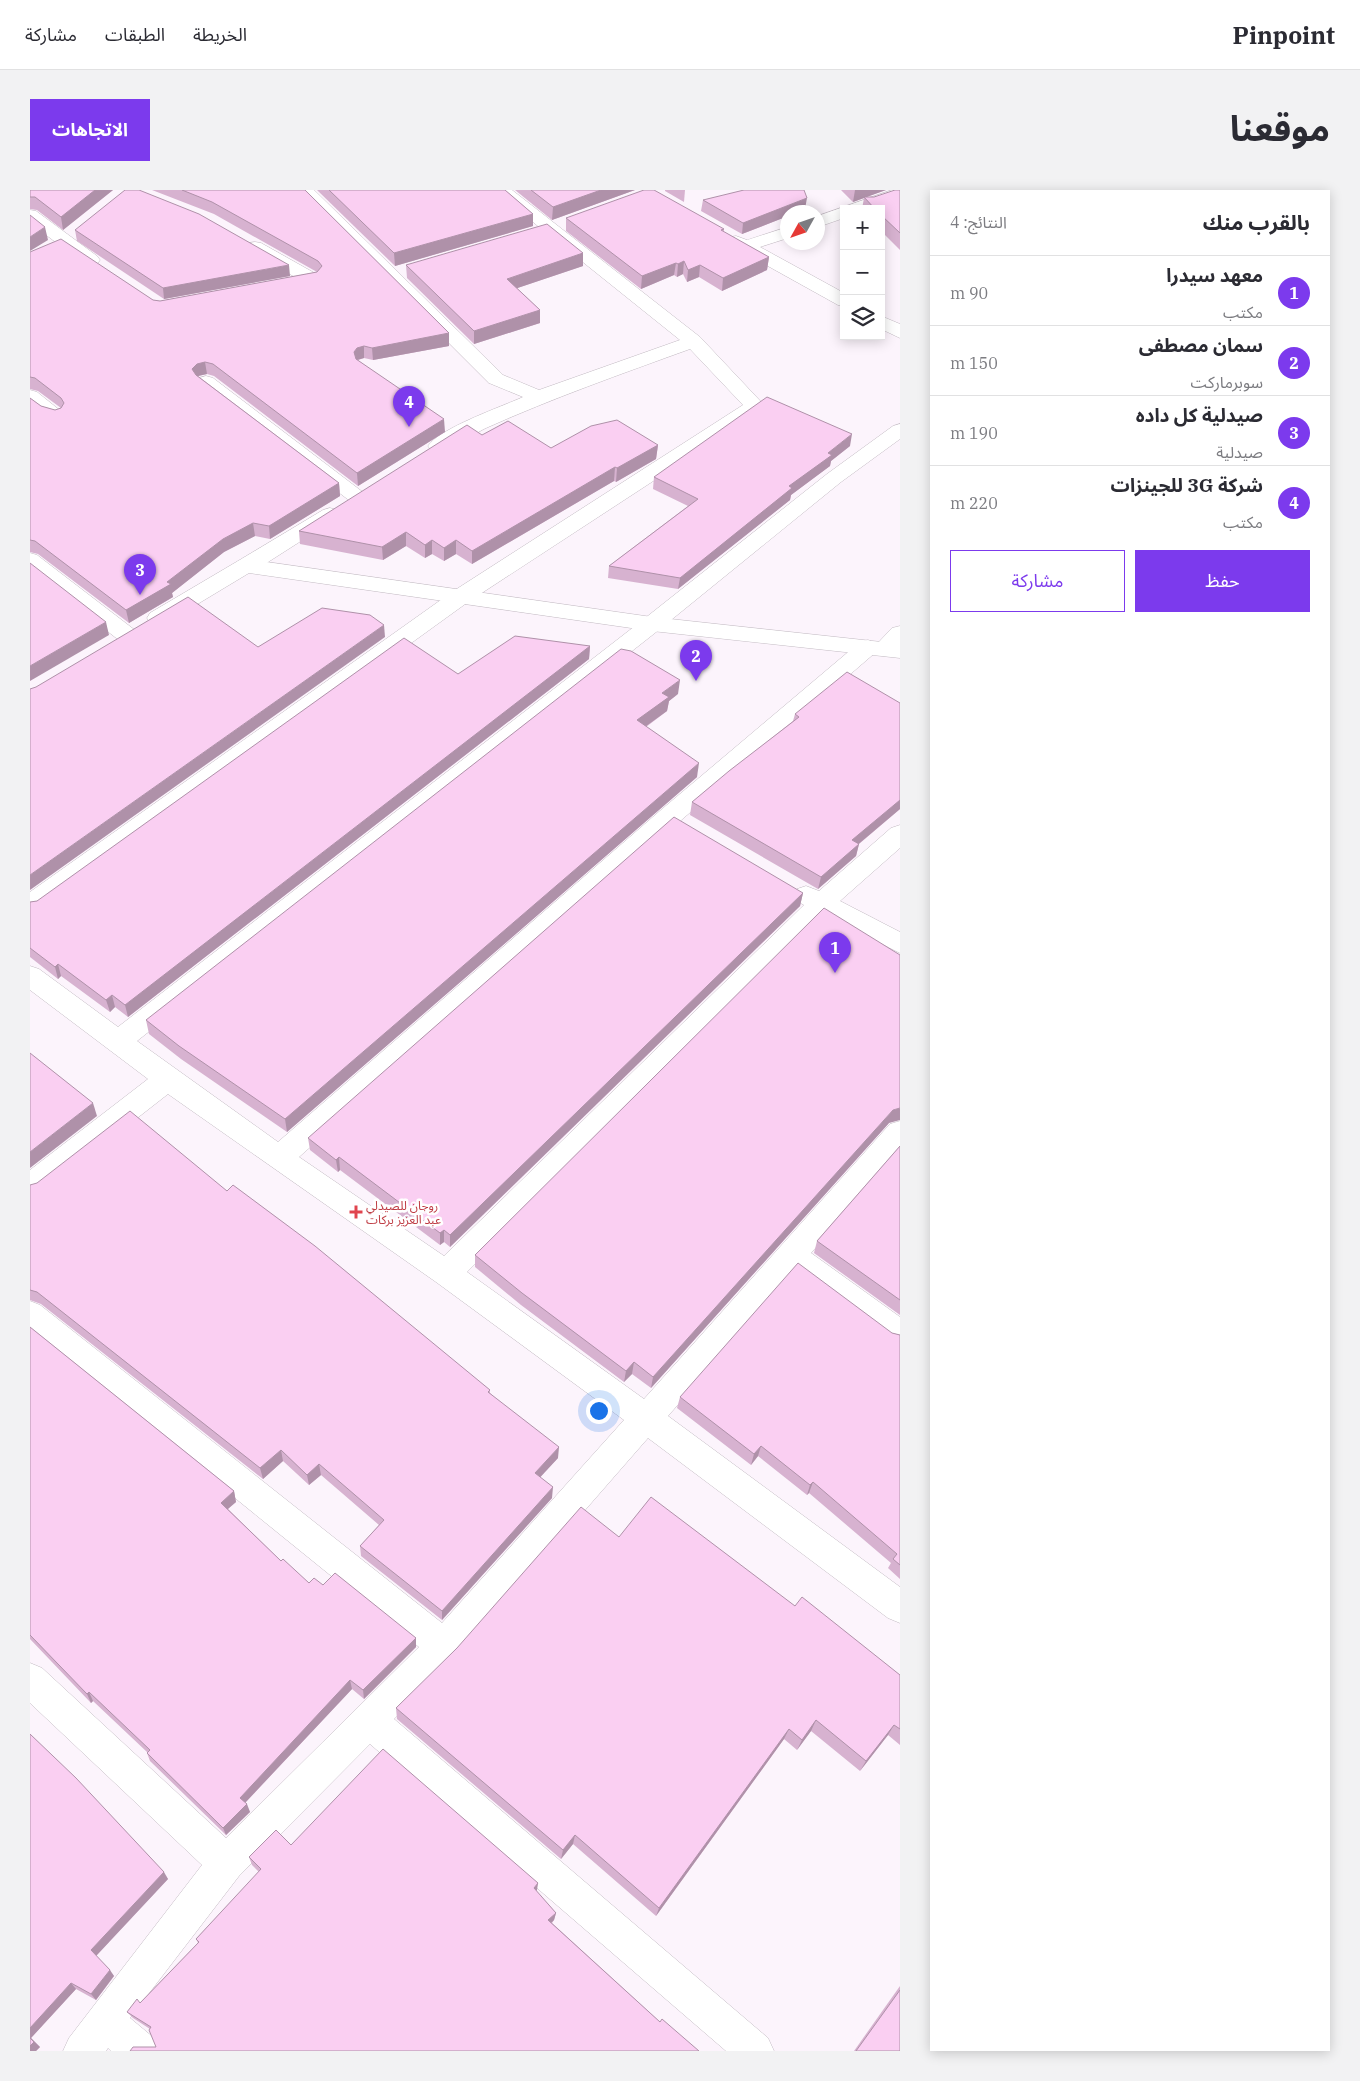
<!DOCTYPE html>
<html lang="ar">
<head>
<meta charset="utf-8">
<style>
  :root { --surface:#fff; --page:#f2f2f3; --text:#2b2b33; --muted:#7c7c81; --line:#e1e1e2; --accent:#7c3aed }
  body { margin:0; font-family:"IBM Plex Serif","Noto Sans Arabic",serif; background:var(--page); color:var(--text); direction:rtl }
  .controls { position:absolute; right:15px; top:15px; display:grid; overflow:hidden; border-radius:0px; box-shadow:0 2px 12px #0003 }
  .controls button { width:45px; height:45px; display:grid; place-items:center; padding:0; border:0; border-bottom:1px solid var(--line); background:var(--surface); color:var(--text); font:25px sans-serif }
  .compass { position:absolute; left:750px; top:15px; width:45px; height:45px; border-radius:50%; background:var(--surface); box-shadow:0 2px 12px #0003; rotate:230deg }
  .you { position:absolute; left:568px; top:1220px; width:18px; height:18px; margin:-12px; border:4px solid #fff; border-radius:50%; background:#1a73e8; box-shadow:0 0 0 8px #1a73e833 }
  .badge { display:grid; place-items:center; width:32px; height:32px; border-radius:50%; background:var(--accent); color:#fff; font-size:16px; font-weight:700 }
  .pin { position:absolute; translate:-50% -41px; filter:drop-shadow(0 1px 2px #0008) }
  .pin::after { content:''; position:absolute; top:26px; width:18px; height:15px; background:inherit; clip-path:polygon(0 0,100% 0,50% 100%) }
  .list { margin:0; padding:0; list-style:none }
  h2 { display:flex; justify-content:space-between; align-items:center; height:65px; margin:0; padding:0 20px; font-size:21px }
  h2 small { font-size:16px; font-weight:400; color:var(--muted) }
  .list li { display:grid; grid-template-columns:32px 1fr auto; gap:15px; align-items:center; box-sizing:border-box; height:70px; padding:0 20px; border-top:1px solid var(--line) }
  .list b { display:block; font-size:19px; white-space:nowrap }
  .list p { margin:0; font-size:16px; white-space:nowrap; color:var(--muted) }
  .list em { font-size:16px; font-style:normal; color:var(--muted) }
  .actions { display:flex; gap:10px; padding:15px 20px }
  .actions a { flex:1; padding:11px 0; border:1px solid var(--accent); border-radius:0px; text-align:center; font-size:18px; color:var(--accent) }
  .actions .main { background:var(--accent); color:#fff }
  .icon { flex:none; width:28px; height:28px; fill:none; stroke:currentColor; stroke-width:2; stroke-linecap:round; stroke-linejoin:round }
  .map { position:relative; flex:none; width:870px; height:1861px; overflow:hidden; direction:ltr; border-radius:0px }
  header { display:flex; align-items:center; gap:30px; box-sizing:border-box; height:70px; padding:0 25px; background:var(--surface); border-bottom:1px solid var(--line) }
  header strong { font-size:24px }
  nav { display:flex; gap:28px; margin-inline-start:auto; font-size:18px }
  .intro { display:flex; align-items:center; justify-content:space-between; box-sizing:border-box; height:120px; padding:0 30px }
  h1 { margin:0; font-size:35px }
  .button { padding:12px 22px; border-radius:0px; background:var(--accent); color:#fff; font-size:18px; font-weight:700 }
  main { display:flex; gap:30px; padding:0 30px }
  aside { flex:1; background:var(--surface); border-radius:0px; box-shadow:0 2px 12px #0003 }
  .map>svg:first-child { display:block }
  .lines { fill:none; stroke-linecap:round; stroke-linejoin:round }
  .minor-casing { stroke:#c2bac2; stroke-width:1 }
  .tertiary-casing { stroke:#c2bac2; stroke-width:1 }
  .minor { fill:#fff; fill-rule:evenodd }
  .tertiary { fill:#fff; fill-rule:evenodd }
  .wall { fill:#d7b2d0 }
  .shaded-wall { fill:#af91a9 }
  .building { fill:#facff2; stroke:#af91a9 }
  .health-dot { fill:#e0444e; stroke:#fff; stroke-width:2 }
  .labels { text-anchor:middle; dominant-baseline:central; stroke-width:5; stroke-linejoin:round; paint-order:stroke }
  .health-label { font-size:12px; fill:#be3a42; stroke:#fff; text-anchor:start }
</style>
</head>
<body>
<header>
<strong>Pinpoint</strong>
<nav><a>الخريطة</a><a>الطبقات</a><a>مشاركة</a></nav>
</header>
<div class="intro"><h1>موقعنا</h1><a class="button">الاتجاهات</a></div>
<main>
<aside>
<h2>بالقرب منك<small>النتائج: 4</small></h2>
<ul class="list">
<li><span class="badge">1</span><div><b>معهد سيدرا</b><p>مكتب</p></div><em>90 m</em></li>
<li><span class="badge">2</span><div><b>سمان مصطفى</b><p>سوبرماركت</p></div><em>150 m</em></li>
<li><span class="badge">3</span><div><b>صيدلية كل داده</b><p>صيدلية</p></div><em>190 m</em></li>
<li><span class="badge">4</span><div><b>شركة 3G للجينزات</b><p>مكتب</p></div><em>220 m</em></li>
</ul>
<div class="actions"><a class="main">حفظ</a><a>مشاركة</a></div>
</aside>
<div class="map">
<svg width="870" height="1861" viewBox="0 0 870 1861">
  <rect width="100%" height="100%" fill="#fcf4fc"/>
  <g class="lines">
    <!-- minor casing -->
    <g class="minor-casing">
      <g id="minor">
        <path d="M266 0H284L473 185 509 200 650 150 463 0H482L670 147 735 216 732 220 438 412 9 722 0 724V702L422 402 713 215 660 159C591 184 523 208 456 238 441 245 417 264 401 260L398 256C410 238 471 217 493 207L459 193Z"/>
        <polygon points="862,0 870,0 870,9 841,19 814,19 814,28 788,37 788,26"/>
        <polygon points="0,20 6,21 67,66 70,70 67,74 61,75 55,74 0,33"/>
        <polygon points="758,37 758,48 730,57 814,103 814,116 808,115 700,55 697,51 700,47 706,46 717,50"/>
        <path d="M225 52 231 53 288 85 291 89 288 93C276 96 259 101 247 98L244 94 247 90 265 87 219 61 216 57 219 53Z"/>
        <polygon points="851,126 870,134 870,148 851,139"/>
        <polygon points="176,186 183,188 334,303 337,307 334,311 327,313 320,311 169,196 166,192 169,188"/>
        <path d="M0 200 7 202 32 222 35 226 32 230C18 234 10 224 0 216Z"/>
        <path d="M870 234V249L811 292 630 439 107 851 248 952 631 620 830 452 838 450 847 454 862 438 870 436V456C863 464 855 470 846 462L649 632 269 967 414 1066 774 715 767 711 764 705 767 699 776 696 789 701 861 638 870 635V658L810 711 870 742V763L794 725 437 1082 614 1209 860 934 870 931V961L781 1063 870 1127V1157L859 1153 764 1082 638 1226 870 1397V1433L858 1428 618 1248 426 1468 364 1529 738 1848 744 1861H696L340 1554 209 1686 100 1828 124 1848 130 1861H81L78 1858 76 1861H33L39 1848 172 1675 0 1513V1473L12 1478 196 1648 389 1457 0 1142V1111L10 1115 412 1433 594 1230 406 1092 138 904 10 1004 0 1008V980L118 889 0 800V776L9 779 88 837 614 429 797 284 863 236Z"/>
        <polygon points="300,318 307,320 310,324 307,328 224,381 216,383 208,381 205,376 208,371 293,320"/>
        <polygon points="0,363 7,365 106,441 109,446 106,451 98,453 90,451 0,381"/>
      </g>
    </g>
    <!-- tertiary casing -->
    <g class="tertiary-casing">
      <polygon id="tertiary" points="216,369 622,427 870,454 870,468 622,441 219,383 136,433 128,435 120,433 117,428 120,423 208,371"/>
    </g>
    <!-- minor -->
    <use href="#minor" class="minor"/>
    <!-- tertiary -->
    <use href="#tertiary" class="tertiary"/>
  </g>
  <!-- wall -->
  <g class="wall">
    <polygon points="0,0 83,0 33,40 7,20 0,19"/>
    <polygon points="122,0 275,0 419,143 419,156 343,170 334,168 328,170 415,242 328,296 184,186 177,184 168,186 309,293 310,306 240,349 225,346 194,362 142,403 143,407 99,433 8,364 0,362 0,208 11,216 25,220 31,218 8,201 0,199 0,62 123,110 130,111 287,82 184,24"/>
    <polygon points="287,0 475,0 503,24 503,36 365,76"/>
    <polygon points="485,0 605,0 522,30"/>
    <polygon points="635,0 655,0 654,12 635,1"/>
    <polygon points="811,0 856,0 836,7 844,7 870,0 870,60 851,41 851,19 832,19 834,8 823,12"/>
    <polygon points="673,10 775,19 758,22 758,26 712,44 671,21"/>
    <polygon points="536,28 694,39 694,42 739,67 737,80 692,101 669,87 657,92 653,84 647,87 644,85 611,99 536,41"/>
    <polygon points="45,40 260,86 134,109 47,51"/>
    <polygon points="553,63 553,76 487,98 510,120 510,133 444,154 377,88 376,75"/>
    <polygon points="452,245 521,258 628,255 626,269 586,292 584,291 442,374 426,364 414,371 402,364 395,368 376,356 353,370 270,354 269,341"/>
    <polygon points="820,256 801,271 800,276 761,305 760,310 648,399 578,388 579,376 658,316 623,299 624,287"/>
    <polygon points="560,456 559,469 98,827 85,817 80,822 31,786 28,789 0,767 0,712 7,711 428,484"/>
    <polygon points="648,504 639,511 637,521 616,537 667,587 257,942 151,869 119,844 116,830"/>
    <polygon points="870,513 870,619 829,654 826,666 788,699 660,625 662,612 763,531 765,524"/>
    <polygon points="773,703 770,716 420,1057 414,1052 410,1055 310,980 308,982 280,960 278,948"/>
    <polygon points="859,933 621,1198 602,1184 594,1192 491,1115 445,1077 445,1065"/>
    <polygon points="870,956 870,1125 784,1063 787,1051"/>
    <polygon points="0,995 197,1001 460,1200 460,1203 528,1268 510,1287 522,1308 412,1430 331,1366 330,1356 349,1335 291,1285 279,1295 253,1271 233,1289 11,1114 0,1110"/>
    <polygon points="0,1137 204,1301 206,1312 198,1319 251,1371 279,1393 293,1395 386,1457 334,1509 322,1499 215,1613 220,1622 196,1645 120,1571 117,1563 117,1562 63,1511 61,1513 0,1449"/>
    <polygon points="862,1143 870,1145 870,1389 858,1378 861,1373 779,1303 777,1305 728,1266 721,1275 647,1218 650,1207"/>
    <polygon points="589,1347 765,1416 870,1485 870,1555 858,1545 830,1581 781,1541 767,1560 754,1549 626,1726 543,1654 531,1669 367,1529 366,1518"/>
    <polygon points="0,1544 138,1689 66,1766 84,1786 66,1810 46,1799 1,1848 10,1857 6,1861 0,1861"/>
    <polygon points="261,1655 508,1693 506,1701 526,1723 524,1730 522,1733 630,1832 126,1857 120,1839 103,1828 97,1822 110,1813 168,1753 166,1749 229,1682 222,1675 219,1667"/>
    <polygon points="870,1796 870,1861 824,1861"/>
  </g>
  <!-- shaded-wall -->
  <g class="shaded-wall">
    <polygon points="65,0 83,0 33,40 31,27"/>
    <polygon points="571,0 605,0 522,30 523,17"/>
    <polygon points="825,0 856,0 823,12"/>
    <polygon points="777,8 775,19 766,22 758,22 758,26 712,44 713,33"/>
    <polygon points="503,24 503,36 365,76 364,63"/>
    <polygon points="15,37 18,50 0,61 0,47"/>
    <polygon points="553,63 553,76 476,102 477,89"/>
    <polygon points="739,67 737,80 692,101 693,88"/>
    <polygon points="654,71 653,84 647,87 648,74"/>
    <polygon points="646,73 644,85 611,99 612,86"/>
    <polygon points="259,75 260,86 134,109 133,98"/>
    <polygon points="670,75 669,87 657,92 658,80"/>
    <polygon points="510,120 510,133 444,154 444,141"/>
    <polygon points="419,143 419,156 343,170 342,158"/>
    <polygon points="334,156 334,168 327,170 324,175 324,162 327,158"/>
    <polygon points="175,172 177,184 168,186 164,192 162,179 167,174"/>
    <polygon points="414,229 415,242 328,296 327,283"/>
    <polygon points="822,244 820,256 801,271 800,276 761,305 760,310 648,399 650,388 798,263"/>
    <polygon points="628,255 626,269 586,292 587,278"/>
    <polygon points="585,277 584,291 442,374 442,361"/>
    <polygon points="309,293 310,306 240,349 239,336"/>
    <polygon points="223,333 225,346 194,362 142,403 143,407 99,433 96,420 137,392 193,349"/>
    <polygon points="376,342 376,356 353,370 352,357"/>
    <polygon points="402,350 402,364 395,368 395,355"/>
    <polygon points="426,350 426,364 414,371 414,358"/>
    <polygon points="76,432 79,445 0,491 0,476"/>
    <polygon points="354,435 355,447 0,700 0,685"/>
    <polygon points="560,456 559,469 98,827 95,815"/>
    <polygon points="650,490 648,504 639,511 637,521 605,544 607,530 632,503"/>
    <polygon points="669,573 667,587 257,942 255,929"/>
    <polygon points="870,610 870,619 819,662 822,650"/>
    <polygon points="829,654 826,666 788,699 791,687"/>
    <polygon points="773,703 770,716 420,1057 420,1045"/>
    <polygon points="28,774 31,786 28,789 25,777"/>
    <polygon points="82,805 85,817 80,822 76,810"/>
    <polygon points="63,913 67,926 0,978 0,962"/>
    <polygon points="870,918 870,930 859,933 621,1198 623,1187 863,920"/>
    <polygon points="309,967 310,980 308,982 306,970"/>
    <polygon points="414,1040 414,1052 410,1055 410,1043"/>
    <polygon points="604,1172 602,1184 594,1192 596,1181"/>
    <polygon points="731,1256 728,1266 721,1275 724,1264"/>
    <polygon points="529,1257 528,1268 504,1294 505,1283"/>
    <polygon points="251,1260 253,1271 233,1289 230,1278"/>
    <polygon points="289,1274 291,1285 279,1295 277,1285"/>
    <polygon points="783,1292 779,1303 777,1305 780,1295"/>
    <polygon points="523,1297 522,1308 412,1430 412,1421"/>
    <polygon points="204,1301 206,1312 193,1323 191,1313"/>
    <polygon points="386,1448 386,1457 334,1509 333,1500"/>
    <polygon points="320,1490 322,1499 213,1615 210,1608"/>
    <polygon points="59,1502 63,1511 61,1513 57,1504"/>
    <polygon points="786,1530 781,1541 767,1560 772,1550"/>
    <polygon points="864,1535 858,1545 830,1581 836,1571"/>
    <polygon points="759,1539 754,1549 626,1726 629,1718"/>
    <polygon points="217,1614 220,1622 196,1645 193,1638"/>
    <polygon points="545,1645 543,1654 531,1669 533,1660"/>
    <polygon points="134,1682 138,1689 66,1766 61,1760"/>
    <polygon points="508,1693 507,1700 503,1706 504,1698"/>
    <polygon points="526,1723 524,1730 517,1737 518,1730"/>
    <polygon points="80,1780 84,1786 66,1810 61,1804"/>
    <polygon points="41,1793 46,1799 1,1848 10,1857 6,1861 0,1861 0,1838"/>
  </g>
  <!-- building -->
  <g class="building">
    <polygon points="0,0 65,0 31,27 5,7 0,7"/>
    <polygon points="95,0 109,0 169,24 259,75 133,98 45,40"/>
    <polygon points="152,0 275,0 419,143 342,158 334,156 327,158 324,162 326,169 414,229 327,283 183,174 175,172 167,174 162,179 166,185 309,293 239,336 223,333 193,349 137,392 141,394 96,420 5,351 0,350 0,208 11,216 25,220 31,218 34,213 31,208 5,188 0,187 0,62 31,49 123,110 130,111 287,82 292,76 288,71 182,12"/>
    <polygon points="299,0 475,0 503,24 364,63"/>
    <polygon points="501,0 571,0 523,17"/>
    <polygon points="614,0 624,0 694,39 691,40 739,67 693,88 670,75 658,80 654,71 648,74 646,73 612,86 536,28"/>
    <polygon points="714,0 774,0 777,8 713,33 673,10"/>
    <polygon points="865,0 870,0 870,43 851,25 851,19 845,19 834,7 844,7"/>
    <polygon points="0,25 15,37 0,47"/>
    <polygon points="517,34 553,63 477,89 510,120 444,141 376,75"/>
    <polygon points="737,207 822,244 798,263 802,265 759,296 762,298 650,388 579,376 668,309 624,287"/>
    <polygon points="587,230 628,255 587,278 585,277 442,361 426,350 414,358 402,350 395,355 376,342 352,357 269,341 437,235 452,245 478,231 521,258 561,236"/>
    <polygon points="0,373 76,432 0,476"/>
    <polygon points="158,407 228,457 292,418 340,425 354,435 0,685 0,499 6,497"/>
    <polygon points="485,446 560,456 95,815 82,805 76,810 28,774 25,777 0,758 0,712 7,711 374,448 428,484"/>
    <polygon points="591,459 601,461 650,490 632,503 639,507 607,530 669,573 255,929 149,856 116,830"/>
    <polygon points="817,482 870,513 870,610 822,650 829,654 791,687 662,612 699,581 769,527 765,524"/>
    <polygon points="644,627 773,703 420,1045 414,1040 410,1043 309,967 306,970 278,948"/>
    <polygon points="794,718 870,765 870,918 863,920 623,1187 604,1172 596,1181 492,1103 445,1065"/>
    <polygon points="0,863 63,913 0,962"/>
    <polygon points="100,921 197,1001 203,995 285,1056 460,1200 458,1202 529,1257 505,1283 523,1297 412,1421 330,1356 354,1330 289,1274 277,1285 251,1260 230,1278 7,1102 0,1100 0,995 7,993"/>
    <polygon points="870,956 870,1110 787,1051"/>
    <polygon points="768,1073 862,1143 870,1145 870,1375 863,1369 867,1364 783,1292 780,1295 731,1256 724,1264 650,1207"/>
    <polygon points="0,1137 204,1301 191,1313 251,1371 253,1369 279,1393 284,1388 293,1395 305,1383 386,1448 333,1500 320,1490 210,1608 217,1614 193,1638 117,1563 120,1560 59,1502 57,1504 0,1445"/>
    <polygon points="621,1307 765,1416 772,1407 870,1485 870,1539 864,1535 836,1571 786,1530 772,1550 759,1539 629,1718 545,1645 533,1660 366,1518 427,1458 551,1317 589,1347"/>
    <polygon points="0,1544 46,1588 134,1682 61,1760 80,1780 61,1804 41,1793 0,1838"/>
    <polygon points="353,1559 508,1693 504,1698 526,1723 518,1730 630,1832 632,1829 669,1861 100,1861 103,1857 126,1857 119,1840 121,1837 97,1822 107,1809 110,1813 169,1752 166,1749 231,1679 219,1667 246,1640 261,1655"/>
    <polygon points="870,1800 870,1861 826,1861"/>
    <polygon points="0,1848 4,1852 0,1856"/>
  </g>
  <!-- markers -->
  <path class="health-dot" d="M323.5 1014.5h5v5h5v5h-5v5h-5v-5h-5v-5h5z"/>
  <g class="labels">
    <!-- health labels -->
    <g class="health-label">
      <text x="336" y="1015">روجان للصيدلي<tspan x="336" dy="14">عبد العزيز بركات</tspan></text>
    </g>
  </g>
</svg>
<div class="controls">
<button>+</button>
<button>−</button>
<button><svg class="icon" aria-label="layers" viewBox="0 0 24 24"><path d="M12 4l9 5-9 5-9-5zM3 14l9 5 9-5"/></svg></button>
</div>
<svg class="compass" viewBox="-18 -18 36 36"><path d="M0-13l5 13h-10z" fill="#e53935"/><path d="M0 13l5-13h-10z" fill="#7c7c81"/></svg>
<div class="you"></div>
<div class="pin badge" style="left:805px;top:783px">1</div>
<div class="pin badge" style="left:666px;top:491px">2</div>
<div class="pin badge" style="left:110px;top:405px">3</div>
<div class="pin badge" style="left:379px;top:237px">4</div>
</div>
</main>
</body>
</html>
